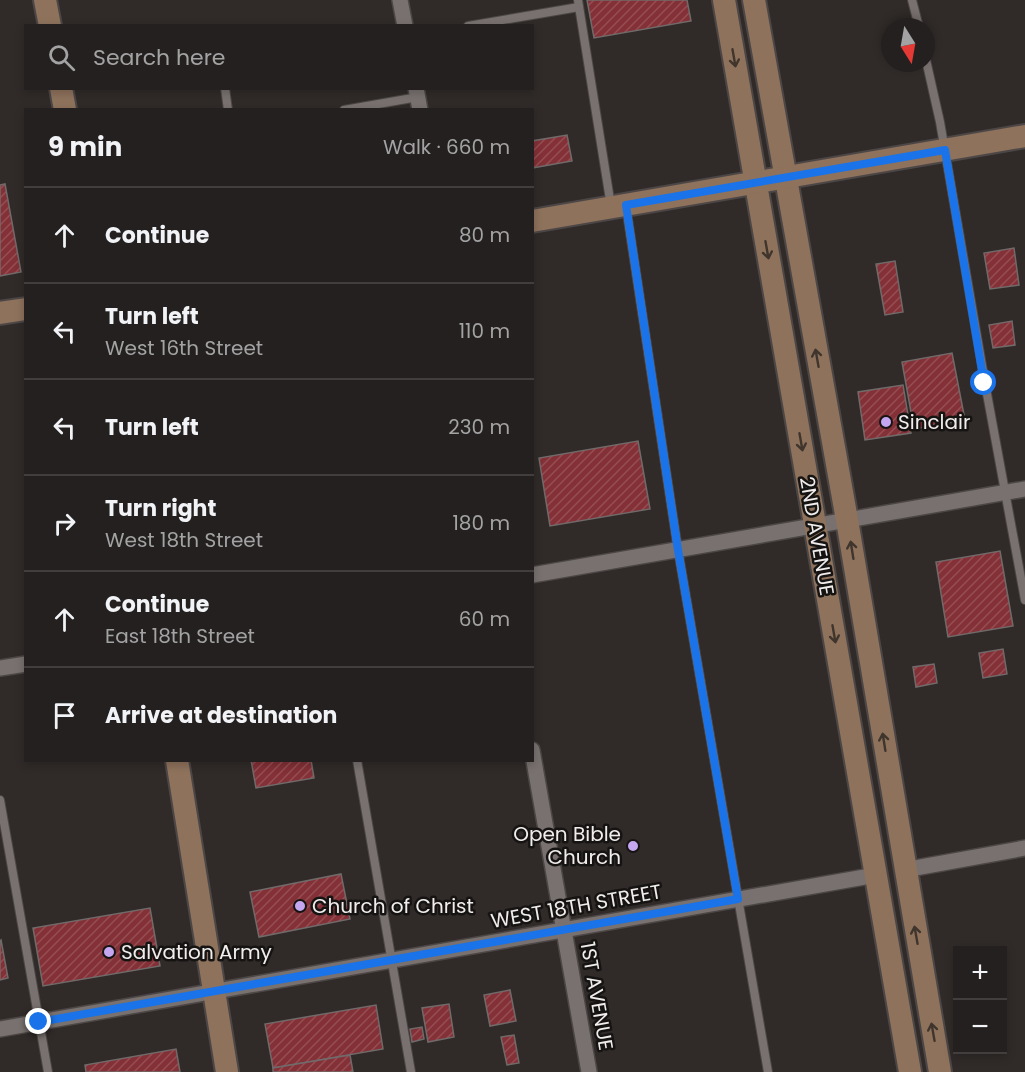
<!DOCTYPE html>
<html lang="en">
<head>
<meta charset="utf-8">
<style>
  :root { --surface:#24201f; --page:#302d2c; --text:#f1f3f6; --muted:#a3a3a4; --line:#413e3d }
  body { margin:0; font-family:Poppins,sans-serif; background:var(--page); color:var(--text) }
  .controls { position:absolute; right:18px; bottom:18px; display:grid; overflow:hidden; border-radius:0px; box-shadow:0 3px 9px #0003 }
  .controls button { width:54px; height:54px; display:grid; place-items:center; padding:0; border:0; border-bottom:2px solid var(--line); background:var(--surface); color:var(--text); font:30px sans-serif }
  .compass { position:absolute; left:881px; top:18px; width:54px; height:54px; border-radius:50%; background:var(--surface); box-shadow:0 3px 9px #0003; rotate:169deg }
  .stop { position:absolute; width:18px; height:18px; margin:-14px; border:4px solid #1a73e8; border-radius:50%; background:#fff }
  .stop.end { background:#1a73e8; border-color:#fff; box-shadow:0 2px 6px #0008 }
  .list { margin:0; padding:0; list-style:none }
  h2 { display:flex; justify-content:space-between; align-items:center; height:78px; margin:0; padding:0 24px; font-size:26px }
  h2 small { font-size:20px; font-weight:400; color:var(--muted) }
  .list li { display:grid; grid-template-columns:39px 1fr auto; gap:18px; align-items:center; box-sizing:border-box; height:96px; padding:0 24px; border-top:2px solid var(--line) }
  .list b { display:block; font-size:22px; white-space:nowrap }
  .list p { margin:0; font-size:20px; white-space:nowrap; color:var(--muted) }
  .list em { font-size:20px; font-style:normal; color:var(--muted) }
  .icon { flex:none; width:33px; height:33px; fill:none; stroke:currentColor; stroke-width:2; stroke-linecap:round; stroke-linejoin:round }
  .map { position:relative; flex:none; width:1025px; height:1072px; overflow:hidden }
  .search { position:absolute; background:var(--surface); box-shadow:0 3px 9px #0003; left:24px; top:24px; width:510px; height:66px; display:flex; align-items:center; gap:15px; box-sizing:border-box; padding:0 21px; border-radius:0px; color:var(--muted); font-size:22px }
  .panel { position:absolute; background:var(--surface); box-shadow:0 3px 9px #0003; left:24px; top:108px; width:510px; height:654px; border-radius:0px }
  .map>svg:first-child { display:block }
  .building { fill:url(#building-hatch); stroke:#716a6a; stroke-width:1.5 }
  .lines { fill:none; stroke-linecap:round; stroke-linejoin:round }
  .lane-casing { stroke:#4c4746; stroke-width:10 }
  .street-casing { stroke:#4c4746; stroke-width:18 }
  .secondary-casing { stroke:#4c4746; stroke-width:26 }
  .lane { stroke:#78716f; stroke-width:8 }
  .street { stroke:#78716f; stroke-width:15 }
  .secondary { stroke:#8e725c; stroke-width:22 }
  .oneway { stroke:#40352d }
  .route { stroke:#1a73e8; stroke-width:8 }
  .poi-dot { fill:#c5a7f1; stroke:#161413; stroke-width:2 }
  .labels { text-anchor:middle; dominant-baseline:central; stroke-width:5; stroke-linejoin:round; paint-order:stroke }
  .poi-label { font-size:20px; fill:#f1edec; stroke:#161413; text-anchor:start }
  .street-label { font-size:20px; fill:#f1edec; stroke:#161413 }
</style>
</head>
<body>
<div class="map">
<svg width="1025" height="1072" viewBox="0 0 1025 1072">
  <defs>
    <pattern id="building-hatch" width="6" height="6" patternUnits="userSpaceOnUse" patternTransform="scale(1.5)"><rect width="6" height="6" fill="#833036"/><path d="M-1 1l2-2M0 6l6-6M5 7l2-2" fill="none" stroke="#954e53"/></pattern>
  </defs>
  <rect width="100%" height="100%" fill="#302b29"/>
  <!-- building -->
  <g class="building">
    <polygon points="587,0 687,0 691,21 594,38"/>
    <polygon points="567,135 572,161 532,168 532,141"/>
    <polygon points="5,184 21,272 0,276 0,185"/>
    <polygon points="1014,248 1019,285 990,289 984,253"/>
    <polygon points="895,261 903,312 885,315 876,264"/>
    <polygon points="1012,321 1015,345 993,348 989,325"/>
    <polygon points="952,353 965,420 914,429 902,362"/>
    <polygon points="903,385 911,433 865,440 858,392"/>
    <polygon points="638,441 650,509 550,526 539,458"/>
    <polygon points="1000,551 1013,626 948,637 936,562"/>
    <polygon points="1003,649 1007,674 983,678 979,653"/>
    <polygon points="934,664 937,683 916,687 913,667"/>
    <polygon points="251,760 311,760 314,778 256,788"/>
    <polygon points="341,874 350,919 259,937 250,892"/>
    <polygon points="150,908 160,966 43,986 33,928"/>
    <polygon points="1,940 8,978 0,980 0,941"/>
    <polygon points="510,990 516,1021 490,1026 484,995"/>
    <polygon points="449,1004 454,1037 428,1042 422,1008"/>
    <polygon points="376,1005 383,1049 273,1068 265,1024"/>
    <polygon points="422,1027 424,1039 412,1042 410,1029"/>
    <polygon points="514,1035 519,1063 507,1065 501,1037"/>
    <polygon points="176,1049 180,1072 86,1072 85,1065"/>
    <polygon points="350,1055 353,1072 273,1072 273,1068"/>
  </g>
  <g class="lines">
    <!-- lane casing -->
    <g class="lane-casing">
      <g id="lane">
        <polyline points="578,0 611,206"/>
        <polyline points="912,0 919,27"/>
        <polyline points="468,26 579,7"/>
        <polyline points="926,60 940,122 985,383 1025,600"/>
        <polyline points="225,88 228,110"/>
        <polyline points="344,110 418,97"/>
        <polyline points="626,206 678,550 768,1072"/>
        <polyline points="357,760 411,1072"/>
        <polyline points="0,800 48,1072"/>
      </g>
    </g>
    <!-- street casing -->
    <g class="street-casing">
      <g id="street">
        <polyline points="400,0 405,26"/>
        <polyline points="416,88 420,110"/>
        <polyline points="532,575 1025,489"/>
        <polyline points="0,668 26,664"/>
        <polyline points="532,750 589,1072"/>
        <polyline points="904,870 1025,848"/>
        <polyline points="0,1029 876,875"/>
      </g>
    </g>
    <!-- secondary casing -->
    <g class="secondary-casing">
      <g id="secondary">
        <polyline points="45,0 50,26"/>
        <polyline points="724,0 910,1072"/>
        <polyline points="754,0 847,520 940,1072"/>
        <polyline points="61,88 65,110"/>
        <polyline points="532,221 1025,136"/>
        <polyline points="0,313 26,309"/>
        <polyline points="177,760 227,1072"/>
      </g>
    </g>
    <!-- lane -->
    <use href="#lane" class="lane"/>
    <!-- street -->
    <use href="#street" class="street"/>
    <!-- secondary -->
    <use href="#secondary" class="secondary"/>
  </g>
  <!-- one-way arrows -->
  <defs><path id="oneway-shaft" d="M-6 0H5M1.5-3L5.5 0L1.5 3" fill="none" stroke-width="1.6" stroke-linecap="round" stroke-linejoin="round" transform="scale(1.5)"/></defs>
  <g class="oneway">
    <use href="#oneway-shaft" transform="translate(734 58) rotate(80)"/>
    <use href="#oneway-shaft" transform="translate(767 250) rotate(80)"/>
    <use href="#oneway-shaft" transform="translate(817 358) rotate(-100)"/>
    <use href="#oneway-shaft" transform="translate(801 442) rotate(80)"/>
    <use href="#oneway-shaft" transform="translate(852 550) rotate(-99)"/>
    <use href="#oneway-shaft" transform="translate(834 634) rotate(80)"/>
    <use href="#oneway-shaft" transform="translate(884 742) rotate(-99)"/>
    <use href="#oneway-shaft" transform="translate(916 935) rotate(-100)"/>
    <use href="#oneway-shaft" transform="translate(933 1032) rotate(-100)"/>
  </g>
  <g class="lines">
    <!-- route -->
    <polyline class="route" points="39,1022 738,899 678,550 626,205 945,150 984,383"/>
  </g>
  <!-- markers -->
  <g class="poi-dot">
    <circle cx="886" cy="422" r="6"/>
    <circle cx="633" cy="846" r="6"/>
    <circle cx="300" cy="906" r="6"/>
    <circle cx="109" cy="952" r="6"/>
  </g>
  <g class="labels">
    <!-- poi labels -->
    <g class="poi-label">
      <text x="898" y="422">Sinclair</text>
      <text x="621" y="834" text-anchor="end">Open Bible<tspan x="621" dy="23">Church</tspan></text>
      <text x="312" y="906">Church of Christ</text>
      <text x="121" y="952">Salvation Army</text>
    </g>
    <!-- street labels -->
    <g class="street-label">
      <text transform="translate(817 536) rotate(80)">2ND AVENUE</text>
      <text transform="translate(576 906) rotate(-10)">WEST 18TH STREET</text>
      <text transform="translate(597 996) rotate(80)">1ST AVENUE</text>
    </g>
  </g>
</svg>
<div class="controls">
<button>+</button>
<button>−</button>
</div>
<svg class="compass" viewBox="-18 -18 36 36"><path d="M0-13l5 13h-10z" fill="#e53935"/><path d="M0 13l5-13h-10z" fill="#a3a3a4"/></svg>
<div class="stop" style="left:984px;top:383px"></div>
<div class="stop end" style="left:39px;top:1022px"></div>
<div class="search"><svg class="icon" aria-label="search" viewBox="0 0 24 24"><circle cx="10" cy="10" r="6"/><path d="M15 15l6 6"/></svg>Search here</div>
<section class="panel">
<h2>9 min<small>Walk · 660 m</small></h2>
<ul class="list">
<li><svg class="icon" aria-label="ahead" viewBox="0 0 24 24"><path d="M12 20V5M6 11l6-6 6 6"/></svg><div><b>Continue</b></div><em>80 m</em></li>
<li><svg class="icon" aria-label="left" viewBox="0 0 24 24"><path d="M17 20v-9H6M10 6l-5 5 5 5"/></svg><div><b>Turn left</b><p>West 16th Street</p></div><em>110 m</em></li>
<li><svg class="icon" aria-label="left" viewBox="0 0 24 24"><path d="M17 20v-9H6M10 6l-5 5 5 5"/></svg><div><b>Turn left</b></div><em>230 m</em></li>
<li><svg class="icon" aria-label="right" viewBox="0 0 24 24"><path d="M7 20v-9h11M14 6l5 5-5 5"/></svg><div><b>Turn right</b><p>West 18th Street</p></div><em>180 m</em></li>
<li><svg class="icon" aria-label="ahead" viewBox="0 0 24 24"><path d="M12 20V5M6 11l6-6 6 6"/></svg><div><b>Continue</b><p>East 18th Street</p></div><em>60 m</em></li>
<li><svg class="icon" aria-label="arrive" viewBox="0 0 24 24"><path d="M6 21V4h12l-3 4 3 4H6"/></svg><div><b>Arrive at destination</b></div></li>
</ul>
</section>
</div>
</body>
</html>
